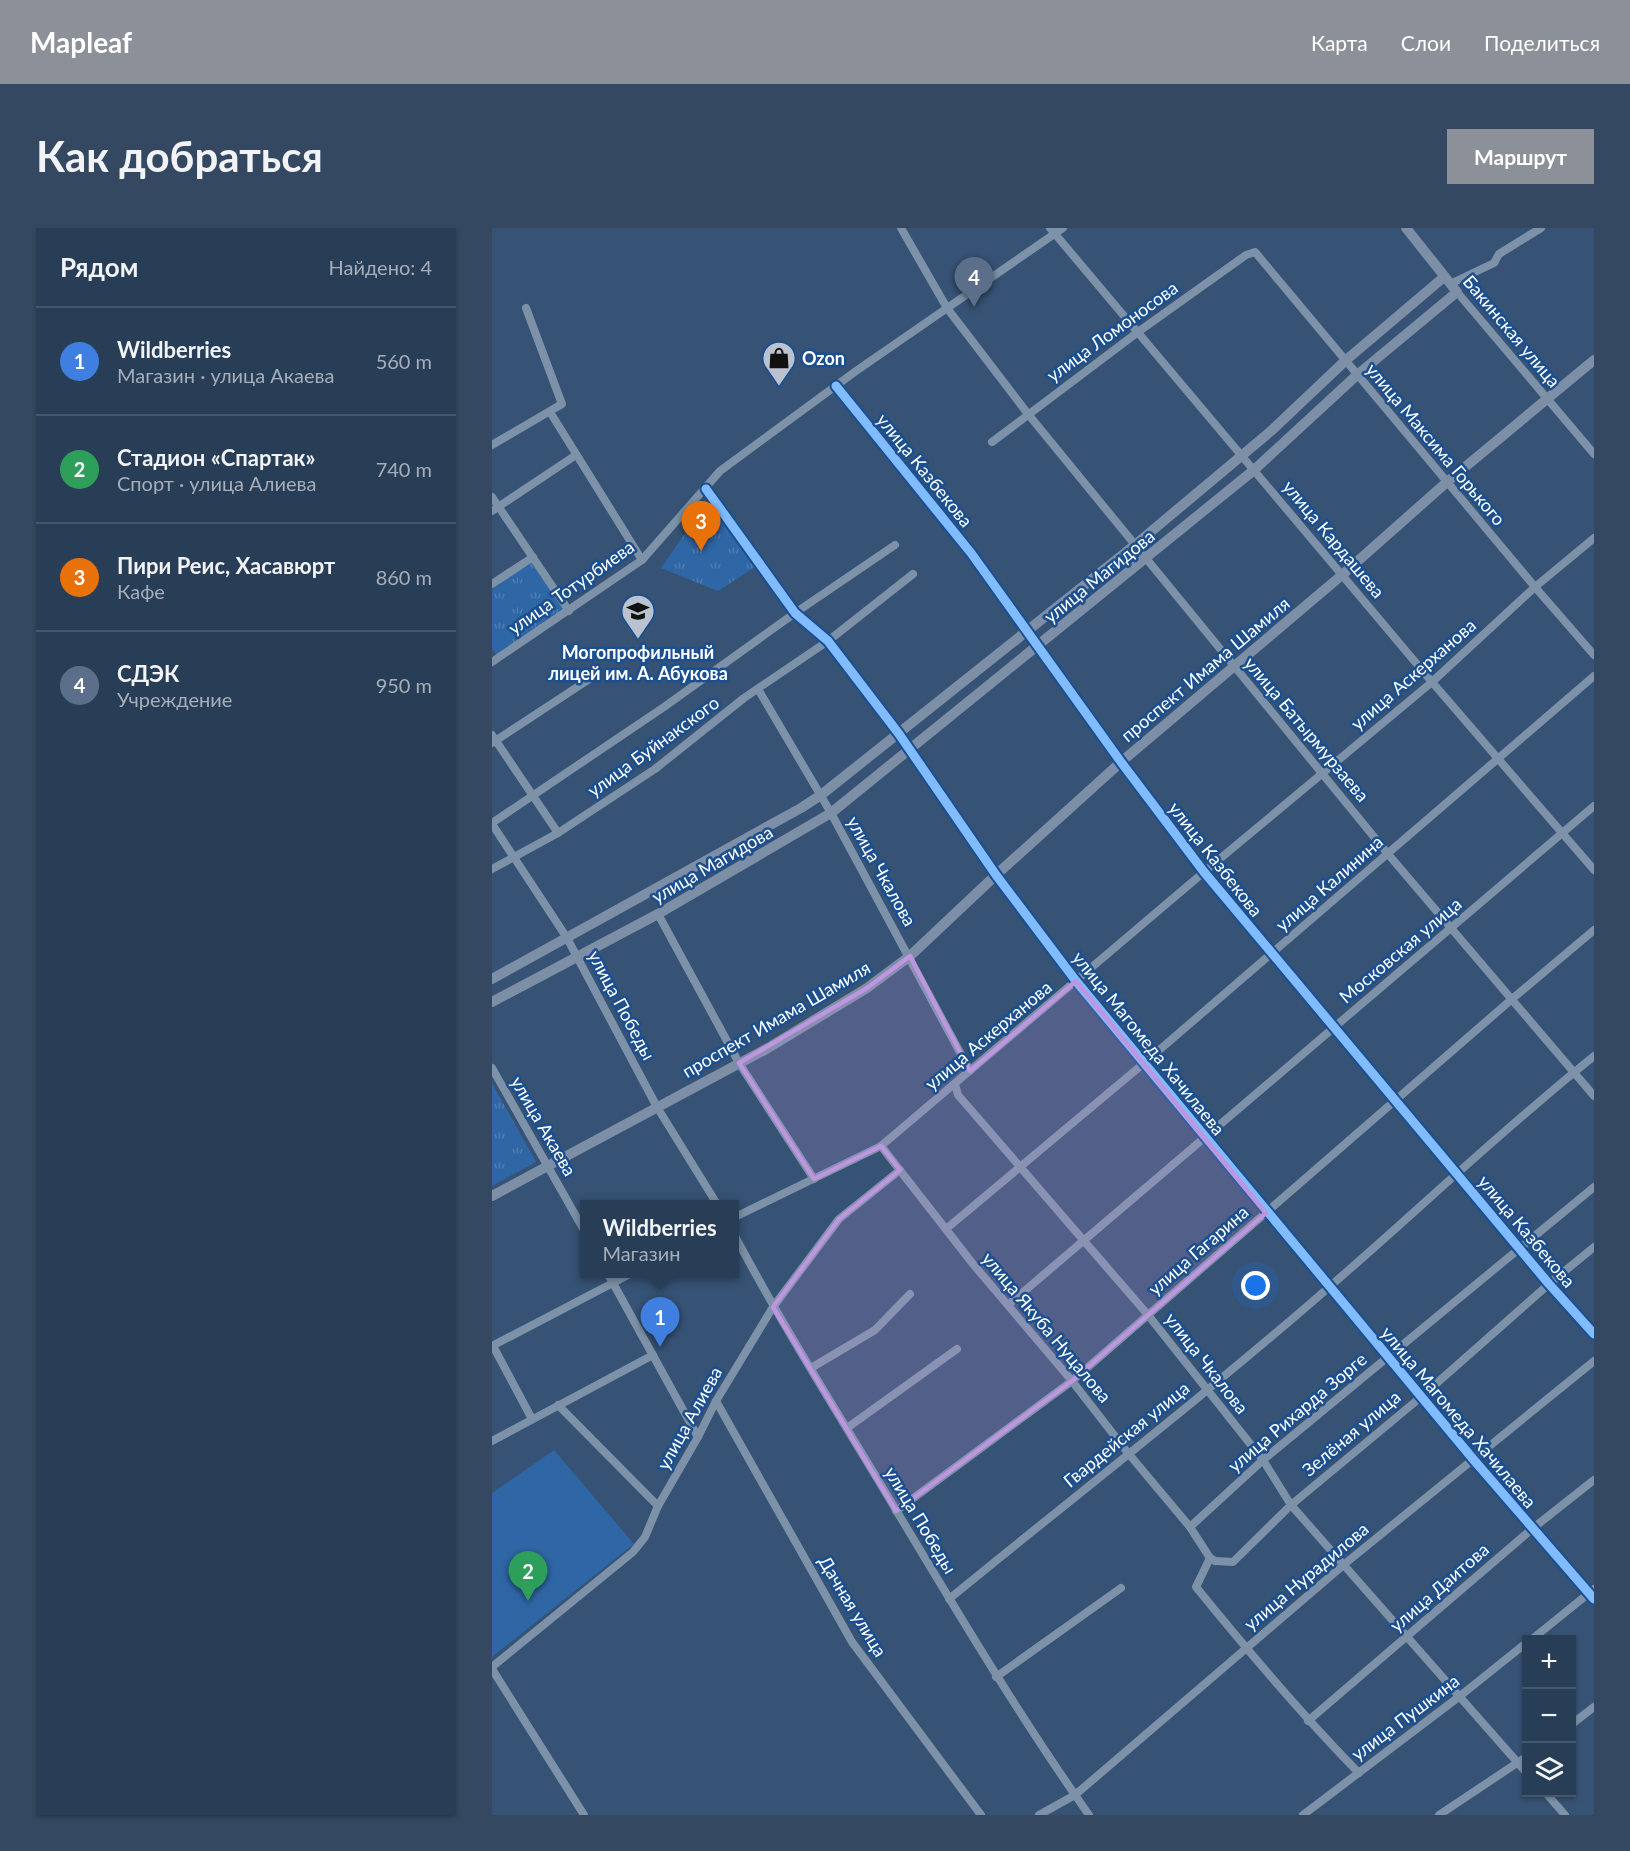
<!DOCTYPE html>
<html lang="ru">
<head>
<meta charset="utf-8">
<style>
  :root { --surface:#283e57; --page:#344961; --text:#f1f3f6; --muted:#a5aeba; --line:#44576d; --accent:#8c9099 }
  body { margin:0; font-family:Lato,sans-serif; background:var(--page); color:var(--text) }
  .controls { position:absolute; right:18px; bottom:18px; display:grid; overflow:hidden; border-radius:0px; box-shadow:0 2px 4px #0004 }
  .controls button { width:54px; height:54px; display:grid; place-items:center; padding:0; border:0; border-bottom:2px solid var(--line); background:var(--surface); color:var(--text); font:30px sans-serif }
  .you { position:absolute; left:764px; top:1058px; width:21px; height:21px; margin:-15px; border:4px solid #fff; border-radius:50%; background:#1a73e8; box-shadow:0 0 0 9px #1a73e833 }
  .badge { display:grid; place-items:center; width:39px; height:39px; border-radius:50%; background:var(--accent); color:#fff; font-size:20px; font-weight:700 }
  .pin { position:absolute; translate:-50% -50px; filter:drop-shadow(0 2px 3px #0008) }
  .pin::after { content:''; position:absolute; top:32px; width:21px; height:18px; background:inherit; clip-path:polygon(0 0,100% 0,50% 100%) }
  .popup { position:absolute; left:88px; top:972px; width:159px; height:78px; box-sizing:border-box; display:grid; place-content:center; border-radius:0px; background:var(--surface); filter:drop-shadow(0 2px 4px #0005); font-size:20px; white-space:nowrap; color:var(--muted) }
  .popup b { font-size:22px; color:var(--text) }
  .popup::after { content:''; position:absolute; left:50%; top:100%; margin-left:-12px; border:12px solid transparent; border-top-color:var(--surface) }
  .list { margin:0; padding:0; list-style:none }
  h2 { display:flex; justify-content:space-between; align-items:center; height:78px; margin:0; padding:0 24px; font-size:26px }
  h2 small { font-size:20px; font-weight:400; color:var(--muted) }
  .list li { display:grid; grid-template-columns:39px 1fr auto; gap:18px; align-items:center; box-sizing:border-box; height:108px; padding:0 24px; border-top:2px solid var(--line) }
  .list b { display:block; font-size:22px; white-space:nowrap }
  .list p { margin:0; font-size:20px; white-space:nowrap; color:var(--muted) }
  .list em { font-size:20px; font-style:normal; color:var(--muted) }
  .icon { flex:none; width:33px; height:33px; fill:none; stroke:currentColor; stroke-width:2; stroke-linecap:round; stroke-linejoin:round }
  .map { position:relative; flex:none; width:1102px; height:1587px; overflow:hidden; border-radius:0px }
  header { display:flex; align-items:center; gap:36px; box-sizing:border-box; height:84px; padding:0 30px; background:var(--accent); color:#fff }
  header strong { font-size:28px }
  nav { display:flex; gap:33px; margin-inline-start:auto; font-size:21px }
  .intro { display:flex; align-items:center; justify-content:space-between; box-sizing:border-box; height:144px; padding:0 36px }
  h1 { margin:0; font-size:42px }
  .button { padding:15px 27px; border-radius:0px; background:var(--accent); color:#fff; font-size:21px; font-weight:700 }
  main { display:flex; gap:36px; padding:0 36px }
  aside { flex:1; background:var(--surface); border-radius:0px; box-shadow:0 2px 4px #0004 }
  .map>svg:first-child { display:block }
  .park { fill:url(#park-tufts) }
  .pitch { fill:#2f66a5 }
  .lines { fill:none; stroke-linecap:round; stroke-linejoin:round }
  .minor { stroke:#7d92a8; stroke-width:8 }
  .major { stroke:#7d8ea7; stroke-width:10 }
  .cycleway-casing { stroke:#1b4f8f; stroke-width:13 }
  .cycleway { stroke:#80bcff; stroke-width:9 }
  .marked { fill:#bd96df; fill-opacity:0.2; stroke:#bd96df; stroke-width:4.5; stroke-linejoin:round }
  .labels { text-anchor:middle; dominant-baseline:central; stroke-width:5; stroke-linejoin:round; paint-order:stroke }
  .street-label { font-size:18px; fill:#fff; stroke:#1b4f8f }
  .poi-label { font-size:18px; font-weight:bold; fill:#fff; stroke:#1b4f8f; text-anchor:start }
</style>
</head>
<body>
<header>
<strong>Mapleaf</strong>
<nav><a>Карта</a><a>Слои</a><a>Поделиться</a></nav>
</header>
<div class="intro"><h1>Как добраться</h1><a class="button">Маршрут</a></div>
<main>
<aside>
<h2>Рядом<small>Найдено: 4</small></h2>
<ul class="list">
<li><span class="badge" style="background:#3f7fe0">1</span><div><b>Wildberries</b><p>Магазин · улица Акаева</p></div><em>560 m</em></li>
<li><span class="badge" style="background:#2e9e5b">2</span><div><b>Стадион «Спартак»</b><p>Спорт · улица Алиева</p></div><em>740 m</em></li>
<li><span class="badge" style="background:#e8710a">3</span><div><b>Пири Реис, Хасавюрт</b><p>Кафе</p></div><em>860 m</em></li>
<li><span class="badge" style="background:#5c6f8a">4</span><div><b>СДЭК</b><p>Учреждение</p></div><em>950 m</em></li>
</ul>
</aside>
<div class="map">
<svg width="1102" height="1587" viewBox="0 0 1102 1587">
  <defs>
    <pattern id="park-tufts" width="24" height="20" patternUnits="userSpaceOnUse" patternTransform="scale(1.5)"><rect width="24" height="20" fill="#2f66a5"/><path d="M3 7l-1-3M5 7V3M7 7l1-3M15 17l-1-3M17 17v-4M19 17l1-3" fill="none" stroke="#4e7db2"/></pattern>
  </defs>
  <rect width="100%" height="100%" fill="#365274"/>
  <!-- park -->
  <g class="park">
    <polygon points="220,275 265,338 226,363 169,340 192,307"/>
    <polygon points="40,333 72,382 5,427 0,421 0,361"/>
    <polygon points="0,855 44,934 0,958"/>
  </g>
  <!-- pitch -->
  <polygon class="pitch" points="62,1222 142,1316 0,1429 0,1265"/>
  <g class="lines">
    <!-- minor -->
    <g class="minor">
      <polyline points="409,0 455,80 536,186 896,626 1102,868"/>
      <polyline points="558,0 940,454 1102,642"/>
      <polyline points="958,56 1002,35 1007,26 1049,0"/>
      <polyline points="965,64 1102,226"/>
      <polyline points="344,158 479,325 629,534 712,644 1057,1056 1102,1106"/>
      <polyline points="58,184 150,332"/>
      <polyline points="500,214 646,104 754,27 763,24 1043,359 1102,427"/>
      <polyline points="0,217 70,176 34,80"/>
      <polyline points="214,261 303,385 336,413 407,506 504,647 584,753 981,1231 1102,1371"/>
      <polyline points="0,269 77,383"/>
      <polyline points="0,283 84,227"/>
      <polyline points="0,356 41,329"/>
      <polyline points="0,434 150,332 228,243 364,143 571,0"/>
      <polyline points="266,461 339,585 478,843"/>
      <polyline points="0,507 66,605"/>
      <polyline points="0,515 105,446"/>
      <polyline points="0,595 172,479 303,385 403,317"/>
      <polyline points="0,596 75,710 165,879 225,976"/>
      <polyline points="0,641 66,605 163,541 252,470 336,413 421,346"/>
      <polyline points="166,686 247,835 322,951"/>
      <polyline points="0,840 93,1004"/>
      <polyline points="463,856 466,867 656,1087 771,1232 799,1277 1034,1544"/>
      <polyline points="389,918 481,1036 580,1153 636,1225 698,1299 718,1330"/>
      <polyline points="243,989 389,918 712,644 940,454 1043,359 1102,310"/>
      <polyline points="454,1001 651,836 1102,448"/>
      <path d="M243 1008C287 1091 337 1171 386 1252 454 1365 521 1479 597 1587"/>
      <polyline points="116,1046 206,1209"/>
      <polyline points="516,1077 1102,578"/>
      <polyline points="0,1118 138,1046"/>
      <polyline points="1,1118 40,1191"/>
      <polyline points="319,1140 383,1102 418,1066"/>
      <polyline points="224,1173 360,1414 489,1587"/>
      <polyline points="66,1177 166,1278"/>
      <polyline points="355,1200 465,1121"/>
      <polyline points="0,1213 161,1127"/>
      <polyline points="404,1283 580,1153 1020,771 1102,702"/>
      <polyline points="698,1299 771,1232 1102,959"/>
      <polyline points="718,1330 723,1333 741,1334 799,1277 929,1169 1057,1056 1102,1019"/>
      <path d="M718 1330 704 1359C756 1423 809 1486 867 1545"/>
      <path d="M457 1371C583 1268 712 1168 835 1061 925 983 1010 902 1102 828"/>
      <polyline points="1039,1412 1102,1361"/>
      <polyline points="0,1439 141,1324 153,1309 166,1278 206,1209 224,1173 281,1079 347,991 408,942"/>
      <polyline points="0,1441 92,1587"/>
      <polyline points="504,1449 629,1360"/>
      <polyline points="816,1493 1040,1301 1102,1252"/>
      <polyline points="1080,1496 1102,1479"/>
      <polyline points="1053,1564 1073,1587"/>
      <polyline points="547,1587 583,1567 855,1334 1102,1133"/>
      <polyline points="811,1587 968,1468 1034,1415"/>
      <polyline points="947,1587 1034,1529"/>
    </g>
    <!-- major -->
    <g class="major">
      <polyline points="0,751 309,580 329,567 643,317 779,203 853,133 952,49"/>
      <polyline points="0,774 166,686 339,585 762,242 865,147 965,64 914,0"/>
      <polyline points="0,968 276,820 375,760 418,728 504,647 629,534 850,347 955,254 1102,132"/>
    </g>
    <!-- cycleway casing -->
    <g class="cycleway-casing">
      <g id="cycleway">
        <polyline points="344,158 479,325 629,534 712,644 1057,1056 1102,1106"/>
        <polyline points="214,261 303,385 336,413 407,506 504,647 584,753 981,1231 1102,1371"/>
      </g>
    </g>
    <!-- cycleway -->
    <use href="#cycleway" class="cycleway"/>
  </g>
  <!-- marked area -->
  <path class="marked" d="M418 728 478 843 584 753 774 985 580 1153 404 1283 281 1079 347 991 408 942 389 918 322 951 247 835 375 760Z"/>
  <!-- icons -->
  <defs>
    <g id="shop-pin" transform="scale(1.725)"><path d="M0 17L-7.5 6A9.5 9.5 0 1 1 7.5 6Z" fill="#b9c2ce" stroke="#1b4f8f"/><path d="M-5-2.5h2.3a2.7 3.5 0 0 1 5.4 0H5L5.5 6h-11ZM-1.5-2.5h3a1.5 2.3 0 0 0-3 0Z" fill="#111"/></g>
    <g id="school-pin" transform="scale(1.725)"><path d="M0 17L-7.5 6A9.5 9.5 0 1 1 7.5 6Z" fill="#b9c2ce" stroke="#1b4f8f"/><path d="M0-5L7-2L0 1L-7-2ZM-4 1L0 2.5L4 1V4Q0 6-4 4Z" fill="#111"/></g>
  </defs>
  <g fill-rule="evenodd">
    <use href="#shop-pin" x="287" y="130"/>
    <use href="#school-pin" x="146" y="383"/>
  </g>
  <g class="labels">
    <!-- street labels -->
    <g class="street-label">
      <text transform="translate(620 103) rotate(-36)">улица Ломоносова</text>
      <text transform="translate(1020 103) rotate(50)">Бакинская улица</text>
      <text transform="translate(944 216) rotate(50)">улица Максима Горького</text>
      <text transform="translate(433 242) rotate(51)">улица Казбекова</text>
      <text transform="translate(842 311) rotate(50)">улица Кардашева</text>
      <text transform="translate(607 348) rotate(-39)">улица Магидова</text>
      <text transform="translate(79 359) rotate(-35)">улица Тотурбиева</text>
      <text transform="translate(713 441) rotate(-40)">проспект Имама Шамиля</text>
      <text transform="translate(921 446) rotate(-41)">улица Аскерханова</text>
      <text transform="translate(815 501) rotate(50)">улица Батырмурзаева</text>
      <text transform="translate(161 518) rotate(-36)">улица Буйнакского</text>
      <text transform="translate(724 631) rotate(52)">улица Казбекова</text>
      <text transform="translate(220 636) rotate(-30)">улица Магидова</text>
      <text transform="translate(390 643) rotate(61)">улица Чкалова</text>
      <text transform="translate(837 655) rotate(-41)">улица Калинина</text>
      <text transform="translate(908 722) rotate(-40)">Московская улица</text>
      <text transform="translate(130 777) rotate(62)">улица Победы</text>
      <text transform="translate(284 791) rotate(-30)">проспект Имама Шамиля</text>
      <text transform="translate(496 807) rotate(-40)">улица Аскерханова</text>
      <text transform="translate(657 815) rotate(51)">улица Магомеда Хачилаева</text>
      <text transform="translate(52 898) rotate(60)">улица Акаева</text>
      <text transform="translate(1035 1003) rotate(50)">улица Казбекова</text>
      <text transform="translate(706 1022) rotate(-41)">улица Гагарина</text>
      <text transform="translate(555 1099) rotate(50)">улица Якуба Нуцалова</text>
      <text transform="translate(715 1135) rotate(52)">улица Чкалова</text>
      <text transform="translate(805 1184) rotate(-40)">улица Рихарда Зорге</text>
      <text transform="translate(967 1189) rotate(50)">улица Магомеда Хачилаева</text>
      <text transform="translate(197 1190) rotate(-61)">улица Алиева</text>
      <text transform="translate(859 1205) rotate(-40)">Зелёная улица</text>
      <text transform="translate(634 1206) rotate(-39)">Гвардейская улица</text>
      <text transform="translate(429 1292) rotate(59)">улица Победы</text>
      <text transform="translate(814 1348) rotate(-40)">улица Нурадилова</text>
      <text transform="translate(947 1359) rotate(-41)">улица Даитова</text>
      <text transform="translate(361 1378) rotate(59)">Дачная улица</text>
      <text transform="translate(913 1489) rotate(-37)">улица Пушкина</text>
    </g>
    <!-- poi labels -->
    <g class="poi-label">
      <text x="310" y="130">Ozon</text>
      <text x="146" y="424" text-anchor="middle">Могопрофильный<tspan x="146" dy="21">лицей им. А. Абукова</tspan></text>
    </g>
  </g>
</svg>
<div class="controls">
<button>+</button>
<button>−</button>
<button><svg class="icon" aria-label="layers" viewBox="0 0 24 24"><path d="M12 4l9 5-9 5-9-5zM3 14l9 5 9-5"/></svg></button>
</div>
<div class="you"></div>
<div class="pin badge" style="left:168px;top:1119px;background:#3f7fe0">1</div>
<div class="popup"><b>Wildberries</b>Магазин</div>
<div class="pin badge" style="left:36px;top:1373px;background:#2e9e5b">2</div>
<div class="pin badge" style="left:209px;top:323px;background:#e8710a">3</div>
<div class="pin badge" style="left:482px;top:79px;background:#5c6f8a">4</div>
</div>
</main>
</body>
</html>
